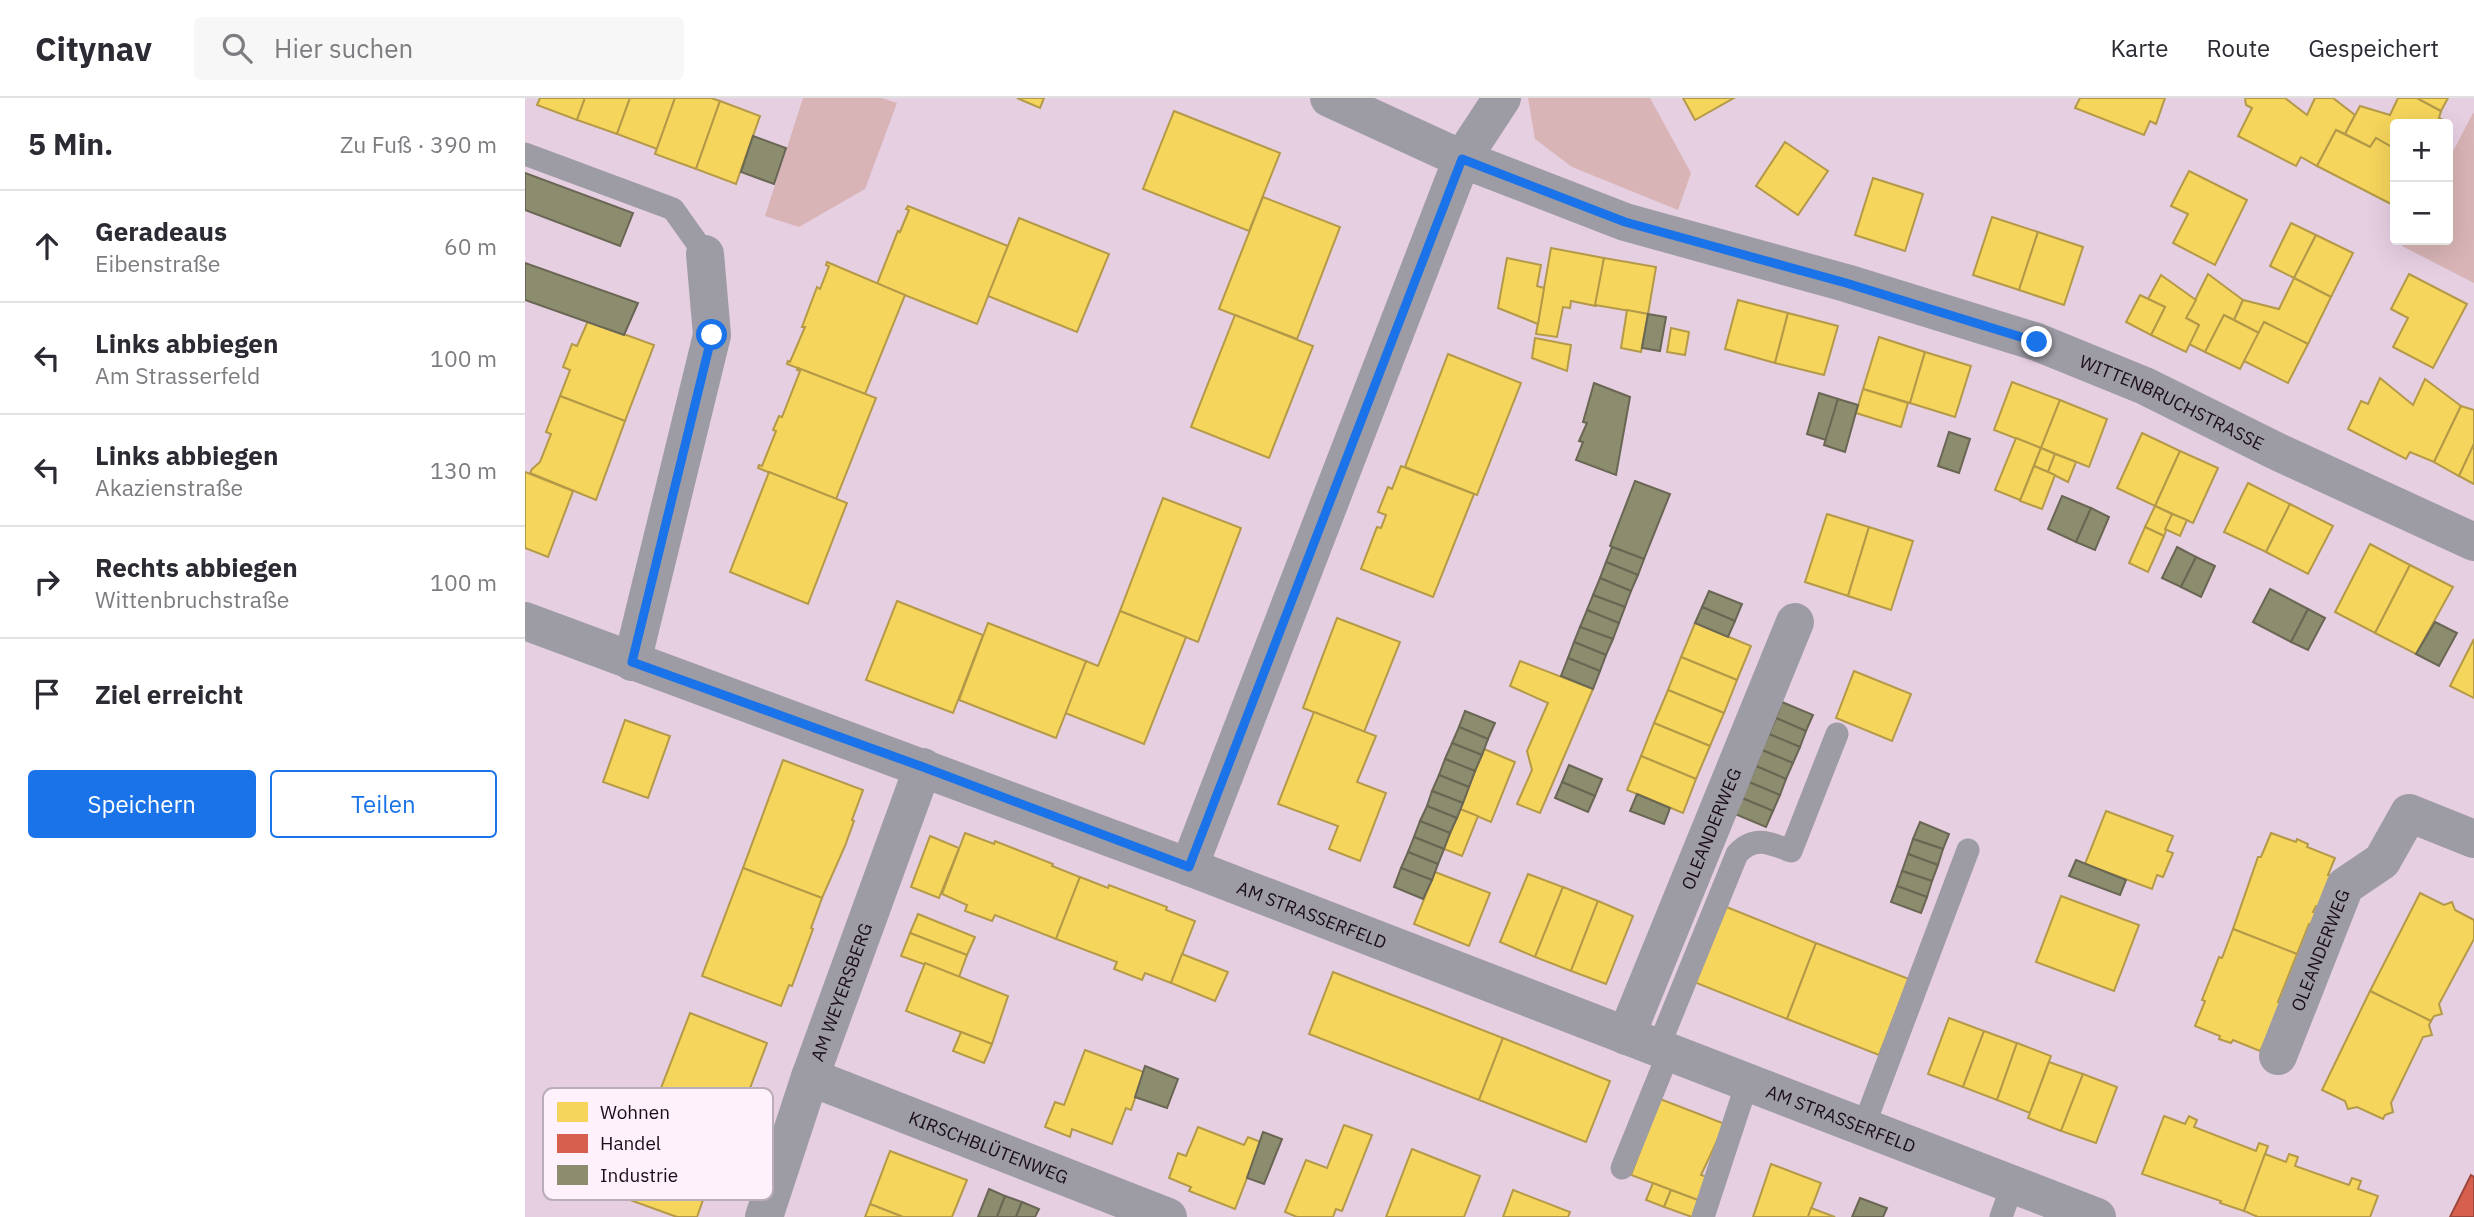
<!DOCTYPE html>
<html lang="de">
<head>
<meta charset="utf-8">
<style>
  :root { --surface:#fff; --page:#f7f7f7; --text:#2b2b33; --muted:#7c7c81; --line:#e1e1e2; --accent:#1a73e8 }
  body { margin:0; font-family:"IBM Plex Sans",sans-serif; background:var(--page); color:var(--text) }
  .controls { position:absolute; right:21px; top:21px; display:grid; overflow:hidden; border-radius:7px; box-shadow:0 7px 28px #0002 }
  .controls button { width:63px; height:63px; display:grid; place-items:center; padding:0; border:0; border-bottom:2px solid var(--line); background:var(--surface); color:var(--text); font:35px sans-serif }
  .stop { position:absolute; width:21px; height:21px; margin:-16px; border:5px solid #1a73e8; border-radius:50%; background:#fff }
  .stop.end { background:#1a73e8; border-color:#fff; box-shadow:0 2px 7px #0008 }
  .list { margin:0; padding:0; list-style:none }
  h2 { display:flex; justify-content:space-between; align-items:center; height:91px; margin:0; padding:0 28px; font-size:30px }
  h2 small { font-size:23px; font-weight:400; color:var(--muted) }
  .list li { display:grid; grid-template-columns:46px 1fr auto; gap:21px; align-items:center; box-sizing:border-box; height:112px; padding:0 28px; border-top:2px solid var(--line) }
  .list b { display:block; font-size:26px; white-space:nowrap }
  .list p { margin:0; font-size:23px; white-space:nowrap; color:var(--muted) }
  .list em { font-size:23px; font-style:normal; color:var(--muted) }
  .actions { display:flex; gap:14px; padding:21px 28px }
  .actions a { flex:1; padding:16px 0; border:2px solid var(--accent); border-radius:7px; text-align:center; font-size:24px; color:var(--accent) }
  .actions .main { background:var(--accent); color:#fff }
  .icon { flex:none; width:38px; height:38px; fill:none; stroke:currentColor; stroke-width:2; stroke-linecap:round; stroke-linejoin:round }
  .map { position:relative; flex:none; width:1949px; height:1119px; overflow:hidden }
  header { display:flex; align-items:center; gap:42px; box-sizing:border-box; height:98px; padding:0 35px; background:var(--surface); border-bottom:2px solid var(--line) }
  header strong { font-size:33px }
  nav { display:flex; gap:38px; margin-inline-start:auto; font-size:24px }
  .search { width:490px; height:63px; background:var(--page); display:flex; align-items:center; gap:18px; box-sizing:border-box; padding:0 24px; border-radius:7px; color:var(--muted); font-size:26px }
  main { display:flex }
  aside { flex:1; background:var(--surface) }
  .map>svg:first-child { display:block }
  .green { fill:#d8b4b6 }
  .homes { fill:#f6d55c; stroke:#b49948; stroke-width:2 }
  .shops { fill:#d6604d; stroke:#9e473d; stroke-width:2 }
  .industry { fill:#8c8c6e; stroke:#6a6654; stroke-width:2 }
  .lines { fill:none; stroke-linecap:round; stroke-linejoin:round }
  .lane { stroke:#9d9ca5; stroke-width:23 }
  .street { stroke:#9d9ca5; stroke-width:38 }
  .route { stroke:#1a73e8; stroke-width:9 }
  .labels { text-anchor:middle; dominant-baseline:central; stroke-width:7; stroke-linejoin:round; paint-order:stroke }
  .street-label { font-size:18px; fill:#1b0d19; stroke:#fef1fb }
  .key { fill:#fef1fb; stroke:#baadb7; stroke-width:2 }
  .key-label { font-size:19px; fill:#1b0d19 }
</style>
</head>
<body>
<header>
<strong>Citynav</strong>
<div class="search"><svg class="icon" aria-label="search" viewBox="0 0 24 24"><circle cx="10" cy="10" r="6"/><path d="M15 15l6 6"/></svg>Hier suchen</div>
<nav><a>Karte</a><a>Route</a><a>Gespeichert</a></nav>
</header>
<main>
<aside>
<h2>5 Min.<small>Zu Fuß · 390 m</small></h2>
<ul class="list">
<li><svg class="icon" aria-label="ahead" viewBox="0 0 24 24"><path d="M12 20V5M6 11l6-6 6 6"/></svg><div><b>Geradeaus</b><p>Eibenstraße</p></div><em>60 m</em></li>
<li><svg class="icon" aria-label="left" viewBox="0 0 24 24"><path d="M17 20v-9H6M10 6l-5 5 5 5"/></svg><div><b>Links abbiegen</b><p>Am Strasserfeld</p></div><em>100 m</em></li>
<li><svg class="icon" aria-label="left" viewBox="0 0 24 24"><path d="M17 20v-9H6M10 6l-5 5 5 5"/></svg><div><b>Links abbiegen</b><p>Akazienstraße</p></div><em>130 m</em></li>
<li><svg class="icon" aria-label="right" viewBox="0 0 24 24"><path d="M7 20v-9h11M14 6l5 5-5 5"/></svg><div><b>Rechts abbiegen</b><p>Wittenbruchstraße</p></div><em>100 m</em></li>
<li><svg class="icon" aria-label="arrive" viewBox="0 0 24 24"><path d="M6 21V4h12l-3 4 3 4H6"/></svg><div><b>Ziel erreicht</b></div></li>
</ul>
<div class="actions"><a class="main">Speichern</a><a>Teilen</a></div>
</aside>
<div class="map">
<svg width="1949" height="1119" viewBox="0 0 1949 1119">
  <rect width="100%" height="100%" fill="#e6cfe1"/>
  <!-- green -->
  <g class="green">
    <polygon points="278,0 357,0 372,5 340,91 274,129 240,118"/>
    <polygon points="1003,0 1125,0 1166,75 1153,112 1047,69 1010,41"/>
    <polygon points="1948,15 1949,16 1949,185 1877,148 1881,142 1923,142 1923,63"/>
  </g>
  <!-- homes -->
  <g class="homes">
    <polygon points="15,0 60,0 52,22 12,7"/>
    <polygon points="60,0 105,0 92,36 52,22"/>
    <polygon points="105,0 150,0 132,51 92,36"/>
    <polygon points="150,0 186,0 195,3 171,71 130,56"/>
    <polygon points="492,0 519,0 515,10"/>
    <polygon points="1158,0 1209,0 1170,22"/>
    <polygon points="1555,0 1640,0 1631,26 1625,23 1619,37 1550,10"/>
    <polygon points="1720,0 1760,0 1782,17 1790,0 1808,0 1830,17 1820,36 1811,32 1792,68 1776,59 1771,68 1713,38 1727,10 1721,7"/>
    <polygon points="1873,0 1892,0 1916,13 1914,20 1918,22 1916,26 1870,26 1870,51 1851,40 1845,49 1820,36 1835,8 1865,17"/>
    <polygon points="1892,0 1923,0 1916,13"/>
    <polygon points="195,3 235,18 211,86 171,71"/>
    <polygon points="649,13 755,55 724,133 618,91"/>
    <polygon points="1811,32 1845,49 1851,40 1870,51 1870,108 1792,68"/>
    <polygon points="1260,44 1303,73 1273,117 1231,88"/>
    <polygon points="1664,73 1722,102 1690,167 1648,145 1663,116 1646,108"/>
    <polygon points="1348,80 1398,96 1380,153 1330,137"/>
    <polygon points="738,99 815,129 772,241 694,211"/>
    <polygon points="383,108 483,148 452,226 352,186 373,133 375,134 384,112 381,111"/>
    <polygon points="1467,119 1513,134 1494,192 1448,177"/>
    <polygon points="494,120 584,156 552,234 463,198"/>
    <polygon points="1766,125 1791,137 1769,180 1745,168"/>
    <polygon points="1513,134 1558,149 1539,207 1494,192"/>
    <polygon points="1791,137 1828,155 1806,199 1769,180"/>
    <polygon points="1026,150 1079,160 1071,208 1046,203 1045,210 1038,209 1032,239 1011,236"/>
    <polygon points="982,160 1016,167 1012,188 1019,190 1013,226 973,210"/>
    <polygon points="1079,160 1131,169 1123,216 1070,207"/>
    <polygon points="302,164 380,197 340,296 262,266 263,263 265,264 280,229 277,229 292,189 295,191 304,168 301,167"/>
    <polygon points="1683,176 1718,202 1709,222 1699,217 1680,254 1664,246 1674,227 1661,220"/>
    <polygon points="1884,176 1942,206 1908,270 1868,249 1883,220 1866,211"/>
    <polygon points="1636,177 1671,202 1661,220 1674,227 1661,254 1626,237 1640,209 1623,201"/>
    <polygon points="1769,180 1806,199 1783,246 1739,224 1734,235 1709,222 1718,202 1754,211"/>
    <polygon points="1615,197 1640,209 1626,237 1601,224"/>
    <polygon points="1213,202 1263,215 1250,265 1200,251"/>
    <polygon points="1102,212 1123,216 1116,254 1096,250"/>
    <polygon points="1263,215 1313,228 1299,277 1250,265"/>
    <polygon points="710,217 788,248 744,360 666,329"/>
    <polygon points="1699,217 1734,235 1715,271 1680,254"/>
    <polygon points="63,223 129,247 100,323 35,298 45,272 38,269 47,246 52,248"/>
    <polygon points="1739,224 1783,246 1763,285 1719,263"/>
    <polygon points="1146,230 1164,234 1160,257 1142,254"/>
    <polygon points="1354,239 1400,254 1385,305 1338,291"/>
    <polygon points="1010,240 1046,247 1042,273 1007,260"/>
    <polygon points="1400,254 1446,268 1430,319 1385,305"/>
    <polygon points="923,256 996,285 952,397 880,369"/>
    <polygon points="273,270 351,300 311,401 233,370 234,367 237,368 251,333 248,332 254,318 257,319 275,273 272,272"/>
    <polygon points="1855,280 1888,307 1900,281 1936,308 1909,364 1885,354 1881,361 1823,331 1836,303 1843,306"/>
    <polygon points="1487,284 1535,302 1516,350 1469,332"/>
    <polygon points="1338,291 1383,305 1376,329 1331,315"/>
    <polygon points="35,298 100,323 71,402 5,375 7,371 15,364 26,336 21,334"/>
    <polygon points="1535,302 1582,321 1564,369 1516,350"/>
    <polygon points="1936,308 1949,312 1949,346 1934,378 1909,364"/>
    <polygon points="1617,335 1655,353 1630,408 1592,390"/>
    <polygon points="1491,340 1516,350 1495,402 1470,392"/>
    <polygon points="1949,346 1949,386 1934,378"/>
    <polygon points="1516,350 1530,356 1523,374 1509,368"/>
    <polygon points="1655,353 1693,370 1668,425 1630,408"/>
    <polygon points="1530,356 1551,364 1543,384 1523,374"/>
    <polygon points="876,368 949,396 908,499 836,471 852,429 856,430 861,417 853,414 863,389 867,391"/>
    <polygon points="1509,368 1530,377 1517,411 1495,403"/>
    <polygon points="0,374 48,393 23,459 0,450"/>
    <polygon points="244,374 322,405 283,506 205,474"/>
    <polygon points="1723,385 1765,406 1741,454 1699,434"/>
    <polygon points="638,400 716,430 673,544 595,513"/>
    <polygon points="1765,406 1808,428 1783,476 1741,454"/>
    <polygon points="1630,408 1647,416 1639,438 1620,429"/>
    <polygon points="1302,416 1344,429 1323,498 1280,484"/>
    <polygon points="1647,416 1662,422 1655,438 1640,431"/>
    <polygon points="1344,429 1388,443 1366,512 1323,498"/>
    <polygon points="1620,429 1639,438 1623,474 1604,465"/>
    <polygon points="1845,446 1885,467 1850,535 1810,514"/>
    <polygon points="1885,467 1928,489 1891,556 1850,535"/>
    <polygon points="372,503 458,537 428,615 341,582"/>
    <polygon points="595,513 661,539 619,646 540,615 561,563 573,568"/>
    <polygon points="812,520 875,544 839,634 778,610"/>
    <polygon points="463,525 561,563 531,640 434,602"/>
    <polygon points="1170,525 1226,548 1212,582 1156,559"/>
    <polygon points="1949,541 1949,600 1925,588"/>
    <polygon points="1156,559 1212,582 1199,615 1143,592"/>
    <polygon points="995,563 1068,591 1015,715 992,706 1007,672 1002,653 1023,605 985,588"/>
    <polygon points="1329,573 1386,596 1367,643 1311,620"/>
    <polygon points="1143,592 1199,615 1185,648 1129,625"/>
    <polygon points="789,614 851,638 832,684 861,695 835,763 804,751 813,728 753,706"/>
    <polygon points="100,622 145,638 123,700 78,684"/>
    <polygon points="1129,625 1185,648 1171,681 1116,658"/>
    <polygon points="959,651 990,664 966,724 935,711"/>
    <polygon points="1116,658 1171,681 1158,715 1102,692"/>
    <polygon points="258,662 338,692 327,722 329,723 320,748 297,800 218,770"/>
    <polygon points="935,711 953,718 937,758 919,751"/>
    <polygon points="1581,713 1648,738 1642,753 1648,755 1638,779 1632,777 1627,791 1560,766"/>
    <polygon points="440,735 469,746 470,743 528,766 527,768 555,779 531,841 470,817 467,823 440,813 442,807 417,796"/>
    <polygon points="1746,735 1771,744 1772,741 1783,746 1782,749 1810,760 1803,777 1806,777 1797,811 1791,808 1788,814 1791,815 1787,827 1784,826 1772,856 1708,831 1733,759 1736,759"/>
    <polygon points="405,738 434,750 414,800 386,789"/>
    <polygon points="218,770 297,800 286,830 288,831 267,888 264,887 256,908 177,878"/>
    <polygon points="910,774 965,795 944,848 889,826"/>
    <polygon points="1003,776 1038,789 1010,859 975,844"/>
    <polygon points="555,779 583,790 584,787 642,809 641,812 670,823 646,885 620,875 617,882 589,871 592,864 531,841"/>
    <polygon points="1038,789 1073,803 1046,873 1010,859"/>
    <polygon points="1895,795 1919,807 1927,804 1930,812 1949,822 1949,841 1914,906 1917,916 1909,918 1906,923 1845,893"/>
    <polygon points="1536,798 1614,827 1589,893 1511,864"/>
    <polygon points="1073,803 1108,818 1081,886 1046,873"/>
    <polygon points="1199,808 1291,845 1262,921 1169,884"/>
    <polygon points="393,816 450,839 442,857 385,835"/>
    <polygon points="1708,831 1772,856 1753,904 1760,907 1735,953 1708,942 1706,945 1694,941 1695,938 1670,928 1680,903 1677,902 1694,859 1697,860"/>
    <polygon points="385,835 442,857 434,879 376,858"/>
    <polygon points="1291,845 1384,881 1354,957 1262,921"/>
    <polygon points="657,856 703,874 690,903 646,885"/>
    <polygon points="400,865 483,898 467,946 381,913"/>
    <polygon points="808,874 978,940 954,1002 784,936"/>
    <polygon points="1845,893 1906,923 1904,927 1907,937 1898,939 1866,1005 1868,1014 1860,1017 1858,1021 1832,1009 1823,1011 1820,1003 1797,992"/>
    <polygon points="165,915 242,945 204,1046 126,1016"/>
    <polygon points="1424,920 1459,933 1438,989 1403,976"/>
    <polygon points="1459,933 1492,945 1472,1002 1438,989"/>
    <polygon points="436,934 467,946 459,965 428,953"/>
    <polygon points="978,940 1085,983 1061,1044 954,1002"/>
    <polygon points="1492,945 1526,958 1505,1015 1472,1002"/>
    <polygon points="560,952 619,974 606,1012 601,1010 587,1046 547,1031 545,1039 520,1029 530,1004 539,1007"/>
    <polygon points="1524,964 1558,976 1536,1033 1503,1020"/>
    <polygon points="1558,976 1592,989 1571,1045 1536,1033"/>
    <polygon points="1135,1001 1200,1026 1176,1077 1182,1079 1173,1102 1106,1077"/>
    <polygon points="1639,1018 1660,1026 1664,1018 1672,1022 1669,1029 1731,1053 1734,1045 1743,1048 1719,1113 1695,1105 1696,1103 1617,1076"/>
    <polygon points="819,1027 847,1037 817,1113 811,1111 808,1119 772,1119 760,1114 781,1062 802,1070"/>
    <polygon points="673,1029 719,1047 723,1039 736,1044 710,1111 664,1093 666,1089 644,1080 653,1055 661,1058"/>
    <polygon points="106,1051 186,1079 172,1119 152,1119 91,1097"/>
    <polygon points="887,1051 955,1078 939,1119 861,1119"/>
    <polygon points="365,1053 442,1082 427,1119 378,1119 345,1106"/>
    <polygon points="1740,1056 1761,1064 1764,1056 1773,1059 1770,1068 1824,1087 1827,1080 1836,1083 1833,1091 1853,1098 1845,1119 1733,1119 1719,1113"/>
    <polygon points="1246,1066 1296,1085 1283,1119 1228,1119"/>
    <polygon points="1128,1085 1146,1092 1139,1109 1121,1102"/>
    <polygon points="988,1092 1045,1114 1043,1119 978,1119"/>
    <polygon points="1146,1092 1173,1102 1167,1119 1139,1109"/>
    <polygon points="345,1106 378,1119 340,1119"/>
    <polygon points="1286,1110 1310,1119 1283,1119"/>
  </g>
  <!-- shops -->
  <polygon class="shops" points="1946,1077 1949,1079 1949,1119 1925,1119"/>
  <!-- industry -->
  <g class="industry">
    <polygon points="228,38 261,50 249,86 216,74"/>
    <polygon points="0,75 108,115 95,148 0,112"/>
    <polygon points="0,165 113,205 99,237 0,202"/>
    <polygon points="1123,216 1141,219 1135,253 1117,250"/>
    <polygon points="1069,285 1105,299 1091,377 1051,362 1058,344 1054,343 1062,325 1058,324"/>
    <polygon points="1294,295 1313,301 1301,342 1282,336"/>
    <polygon points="1313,301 1333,307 1320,354 1299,347"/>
    <polygon points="1424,334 1445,341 1434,375 1413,368"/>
    <polygon points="1110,383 1145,396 1119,461 1085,448"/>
    <polygon points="1537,398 1566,410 1551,444 1523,431"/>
    <polygon points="1566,410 1584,419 1570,452 1551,444"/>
    <polygon points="1087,449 1119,461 1113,477 1081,464"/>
    <polygon points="1652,449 1671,459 1656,489 1637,480"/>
    <polygon points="1671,459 1690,468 1676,499 1656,489"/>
    <polygon points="1081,464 1113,477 1106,493 1075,480"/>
    <polygon points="1075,480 1106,493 1100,509 1068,497"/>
    <polygon points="1745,491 1783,511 1766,544 1728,524"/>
    <polygon points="1184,493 1217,506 1210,523 1177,509"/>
    <polygon points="1068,497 1100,509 1094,525 1062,512"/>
    <polygon points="1177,509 1210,523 1203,539 1170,525"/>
    <polygon points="1783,511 1800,520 1783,552 1766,544"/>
    <polygon points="1062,512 1094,525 1088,541 1055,529"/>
    <polygon points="1910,524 1932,535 1914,568 1891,556"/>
    <polygon points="1055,529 1088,541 1081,557 1049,544"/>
    <polygon points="1049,544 1081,557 1075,573 1043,560"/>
    <polygon points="1043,560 1075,573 1068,591 1036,578"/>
    <polygon points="1257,604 1288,617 1281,633 1251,620"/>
    <polygon points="940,613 970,625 963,641 934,629"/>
    <polygon points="1251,620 1281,633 1275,649 1244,636"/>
    <polygon points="934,629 963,641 957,657 927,645"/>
    <polygon points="1244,636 1275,649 1268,665 1237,652"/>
    <polygon points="927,645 957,657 950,673 920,661"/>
    <polygon points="1237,652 1268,665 1261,681 1231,668"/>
    <polygon points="920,661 950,673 944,689 914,677"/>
    <polygon points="1044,667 1077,681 1070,698 1037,684"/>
    <polygon points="1231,668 1261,681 1255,697 1224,684"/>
    <polygon points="914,677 944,689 938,705 907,693"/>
    <polygon points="1037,684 1070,698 1063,714 1030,700"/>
    <polygon points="1224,684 1255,697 1248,713 1217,700"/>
    <polygon points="907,693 938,705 932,720 902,708"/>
    <polygon points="1112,696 1145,710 1139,726 1105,713"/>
    <polygon points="1217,700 1248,713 1241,729 1210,716"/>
    <polygon points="902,708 932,720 925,735 895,723"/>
    <polygon points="895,723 925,735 919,751 889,739"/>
    <polygon points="1395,724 1424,736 1418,751 1388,741"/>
    <polygon points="889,739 919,751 913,766 883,754"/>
    <polygon points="1388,741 1418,751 1413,767 1383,756"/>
    <polygon points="883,754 913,766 907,782 876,770"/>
    <polygon points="1383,756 1413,767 1407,783 1377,773"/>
    <polygon points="1551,762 1601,782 1595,797 1544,778"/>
    <polygon points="876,770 907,782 898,801 869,789"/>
    <polygon points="1377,773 1407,783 1402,799 1372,788"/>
    <polygon points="1372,788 1402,799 1396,815 1366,804"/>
    <polygon points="620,968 653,981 642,1010 610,999"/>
    <polygon points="738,1034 757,1041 739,1086 722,1080"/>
    <polygon points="464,1091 480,1098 472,1119 453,1119"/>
    <polygon points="480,1098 497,1104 491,1119 472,1119"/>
    <polygon points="1335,1100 1362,1110 1358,1119 1327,1119"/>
    <polygon points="497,1104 514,1111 510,1119 491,1119"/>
  </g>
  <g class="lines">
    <!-- lane -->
    <g class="lane">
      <polyline points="0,56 148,111 180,156"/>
      <path d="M1133 950 1212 756C1229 737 1245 745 1266 753L1312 636"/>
      <polyline points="1338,1030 1443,752"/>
      <polyline points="1097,1070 1144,954"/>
      <polyline points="1178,1119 1222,985"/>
      <polyline points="1476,1119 1487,1088"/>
    </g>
    <!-- street -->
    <g class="street">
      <path id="s1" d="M804 0 937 61 1100 124 1321 185 1512 244 1620 288 1753 354 1949 444"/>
      <path id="s2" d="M0 523 664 769 1572 1119"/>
      <polyline points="107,564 187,237 180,156"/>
      <polyline points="664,769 937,61 977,0"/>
      <path id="s3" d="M1101 938 1270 524"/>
      <path id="s4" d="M1753 958 1820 788 1857 763 1884 715 1949 741"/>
      <path id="s5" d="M285 979 643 1119"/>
      <path id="s6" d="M239 1119 285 979 398 669"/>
    </g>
  </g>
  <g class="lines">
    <!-- route -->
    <polyline class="route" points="187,237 107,564 398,669 664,769 937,61 1100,124 1321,185 1512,244"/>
  </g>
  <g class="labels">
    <!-- street labels -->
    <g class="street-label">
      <text stroke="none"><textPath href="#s1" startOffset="898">WITTENBRUCHSTRASSE</textPath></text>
      <text stroke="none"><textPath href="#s3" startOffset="224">OLEANDERWEG</textPath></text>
      <text stroke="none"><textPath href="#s2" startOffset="840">AM STRASSERFELD</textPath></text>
      <text stroke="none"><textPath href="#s4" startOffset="114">OLEANDERWEG</textPath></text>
      <text stroke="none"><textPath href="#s6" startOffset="238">AM WEYERSBERG</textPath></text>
      <text stroke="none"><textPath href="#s2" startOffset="1407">AM STRASSERFELD</textPath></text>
      <text stroke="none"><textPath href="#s5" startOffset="192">KIRSCHBLÜTENWEG</textPath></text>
    </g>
  </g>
  <!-- legend -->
  <rect x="18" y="990" width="230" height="112" rx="10" class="key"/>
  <rect x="32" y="1004" width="31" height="20" fill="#f6d55c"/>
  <rect x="32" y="1036" width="31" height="19" fill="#d6604d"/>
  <rect x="32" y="1067" width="31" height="20" fill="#8c8c6e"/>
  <g class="key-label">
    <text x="75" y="1021">Wohnen</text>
    <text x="75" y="1052">Handel</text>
    <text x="75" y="1084">Industrie</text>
  </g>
</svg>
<div class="controls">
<button>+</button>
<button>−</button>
</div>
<div class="stop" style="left:187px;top:237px"></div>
<div class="stop end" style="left:1512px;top:244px"></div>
</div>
</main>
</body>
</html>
